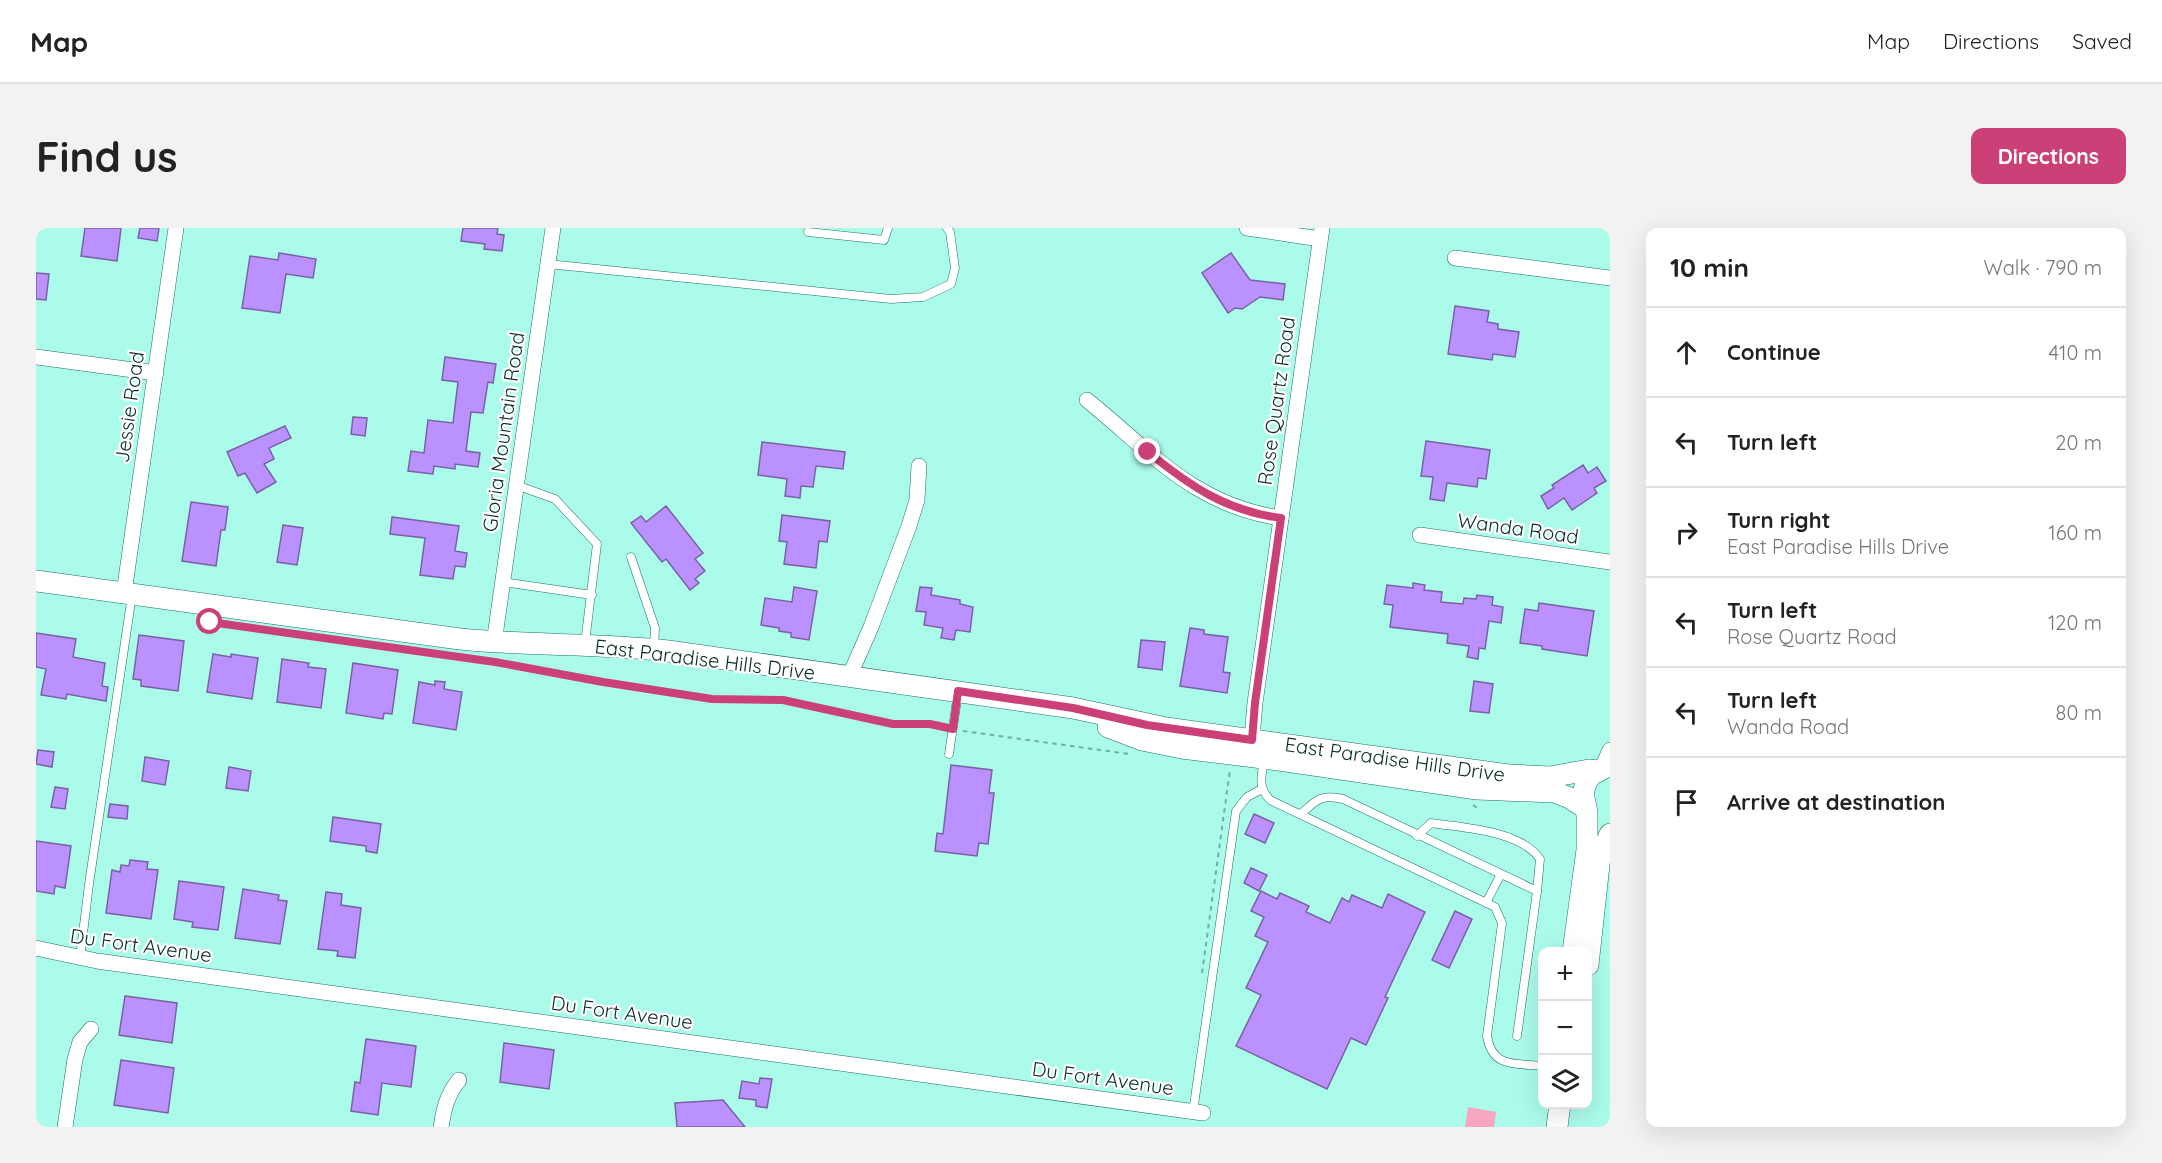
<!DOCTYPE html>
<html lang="en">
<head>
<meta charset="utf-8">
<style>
  :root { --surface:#fff; --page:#f2f2f2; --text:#222; --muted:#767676; --line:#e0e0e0; --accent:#ca4077 }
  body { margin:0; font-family:Quicksand,sans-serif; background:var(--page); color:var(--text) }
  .controls { position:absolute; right:18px; bottom:18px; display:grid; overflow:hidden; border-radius:12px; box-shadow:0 6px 24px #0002 }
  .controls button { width:54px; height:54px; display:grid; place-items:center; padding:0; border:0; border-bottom:2px solid var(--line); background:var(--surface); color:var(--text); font:30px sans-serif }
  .stop { position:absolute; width:18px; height:18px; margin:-14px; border:4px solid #ca4077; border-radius:50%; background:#fff }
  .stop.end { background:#ca4077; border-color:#fff; box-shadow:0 2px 6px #0008 }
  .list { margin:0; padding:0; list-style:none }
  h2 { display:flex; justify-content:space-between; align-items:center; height:78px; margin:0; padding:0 24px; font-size:26px }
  h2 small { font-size:20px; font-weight:400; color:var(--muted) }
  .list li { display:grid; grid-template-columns:39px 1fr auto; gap:18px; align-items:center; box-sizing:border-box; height:90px; padding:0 24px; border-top:2px solid var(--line) }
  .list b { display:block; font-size:22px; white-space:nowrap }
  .list p { margin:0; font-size:20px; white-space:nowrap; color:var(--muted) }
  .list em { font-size:20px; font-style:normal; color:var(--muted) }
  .icon { flex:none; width:33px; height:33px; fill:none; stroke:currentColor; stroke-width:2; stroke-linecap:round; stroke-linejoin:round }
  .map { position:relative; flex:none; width:1574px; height:899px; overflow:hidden; border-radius:12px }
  header { display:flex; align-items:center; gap:36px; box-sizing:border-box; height:84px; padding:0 30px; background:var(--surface); border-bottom:2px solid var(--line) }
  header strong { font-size:28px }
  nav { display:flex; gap:33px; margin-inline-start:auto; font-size:21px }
  .intro { display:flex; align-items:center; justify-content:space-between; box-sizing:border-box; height:144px; padding:0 36px }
  h1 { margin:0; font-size:42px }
  .button { padding:15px 27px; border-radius:12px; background:var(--accent); color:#fff; font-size:21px; font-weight:700 }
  main { display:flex; gap:36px; padding:0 36px }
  aside { flex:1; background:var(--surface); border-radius:12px; box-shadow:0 6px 24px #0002 }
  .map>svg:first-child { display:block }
  .green { fill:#f6a6be }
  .building { fill:#ba91ff; stroke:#7961a2; stroke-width:1.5 }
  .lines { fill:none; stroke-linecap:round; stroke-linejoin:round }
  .lane-casing { stroke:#1a7063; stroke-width:9 }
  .street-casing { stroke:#1a7063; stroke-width:16 }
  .secondary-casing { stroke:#1a7063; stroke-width:22 }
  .path { stroke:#6faea2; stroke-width:2; stroke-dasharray:4.5 4.5; stroke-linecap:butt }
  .lane { stroke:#fff; stroke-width:8 }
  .street { stroke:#fff; stroke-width:15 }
  .secondary { stroke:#fff; stroke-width:21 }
  .route { stroke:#ca4077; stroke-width:8 }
  .labels { text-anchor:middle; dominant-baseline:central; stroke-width:4.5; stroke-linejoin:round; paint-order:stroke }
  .street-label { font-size:20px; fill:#092c26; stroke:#fff }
</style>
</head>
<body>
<header>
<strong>Map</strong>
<nav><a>Map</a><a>Directions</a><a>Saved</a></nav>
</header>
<div class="intro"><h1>Find us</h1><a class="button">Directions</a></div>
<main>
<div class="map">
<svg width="1574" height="899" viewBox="0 0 1574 899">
  <rect width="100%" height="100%" fill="#abfbeb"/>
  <!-- green -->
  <polygon class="green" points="1432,879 1460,884 1458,899 1429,899"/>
  <!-- building -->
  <g class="building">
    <polygon points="49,0 85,0 81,33 45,28"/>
    <polygon points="104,0 123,0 121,13 102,10"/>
    <polygon points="427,0 462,0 461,6 468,7 466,23 448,21 449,16 425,13"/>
    <polygon points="243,25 280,31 277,50 250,46 244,85 206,80 214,28 242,32"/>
    <polygon points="1195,25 1214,52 1249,56 1247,72 1224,69 1206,81 1199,80 1192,85 1166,45"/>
    <polygon points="0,45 13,46 10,72 0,71"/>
    <polygon points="1419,78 1453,83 1451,94 1462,96 1462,101 1483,104 1479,129 1457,126 1456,132 1412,126"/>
    <polygon points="409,129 460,136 457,155 452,154 447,185 435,184 430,223 444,225 442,239 419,236 419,241 398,238 397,246 372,243 375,223 388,225 392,192 417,195 422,154 406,152"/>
    <polygon points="317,189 331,190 329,208 315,206"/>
    <polygon points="249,198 255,210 233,220 238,231 228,236 240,254 221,265 209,245 202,248 191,224"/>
    <polygon points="1390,213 1454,222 1450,251 1442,250 1441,259 1411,255 1408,273 1394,271 1397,249 1385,248"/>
    <polygon points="726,214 809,224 807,241 780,238 777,259 765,258 764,270 749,268 751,251 722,247"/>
    <polygon points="1547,237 1552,245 1561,239 1570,253 1558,260 1561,265 1536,282 1528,270 1512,281 1505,268 1518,260 1516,257"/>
    <polygon points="155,274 192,279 189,302 185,302 180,338 146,333"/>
    <polygon points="630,278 667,325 659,331 669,343 659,351 663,355 654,362 630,331 626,334 595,295 605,288 610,294"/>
    <polygon points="746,287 794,293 791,314 783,313 780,340 748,336 751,314 743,313"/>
    <polygon points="356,289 423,298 419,323 431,325 429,339 419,338 417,351 384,347 389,310 354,306"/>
    <polygon points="247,297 267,300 261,337 241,334"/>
    <polygon points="1377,355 1389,357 1388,362 1406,364 1405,374 1427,376 1428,370 1440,371 1441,367 1457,369 1456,377 1467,379 1465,395 1453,393 1449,421 1443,420 1442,431 1431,429 1433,418 1411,415 1412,406 1354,399 1357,377 1348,376 1351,357 1377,360"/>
    <polygon points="758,359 781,363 773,412 755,409 755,405 743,403 743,400 725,397 729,370 756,374"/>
    <polygon points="884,359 896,360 895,367 924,372 924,376 937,379 934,404 920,402 918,412 905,410 907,400 888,397 890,384 880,383"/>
    <polygon points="1503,375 1558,383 1551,428 1506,421 1506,418 1484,415 1489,381 1502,383"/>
    <polygon points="1154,400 1168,402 1168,406 1192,409 1187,444 1194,445 1191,465 1144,458"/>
    <polygon points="0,405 40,411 37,429 69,435 66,458 72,459 70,473 31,466 30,471 5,467 10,441 0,439"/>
    <polygon points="103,407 148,413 142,463 105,458 105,452 97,451"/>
    <polygon points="1105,412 1129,414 1126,442 1102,439"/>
    <polygon points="177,426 195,429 195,426 222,430 216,471 171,464"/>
    <polygon points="246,431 273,435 272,439 290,441 285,480 241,474"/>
    <polygon points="317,435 362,442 356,486 348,485 347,491 310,485"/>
    <polygon points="399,453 409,454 408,461 426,464 420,502 377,495 383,454 399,457"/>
    <polygon points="1438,453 1457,456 1453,485 1434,483"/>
    <polygon points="2,522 18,524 16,539 0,536"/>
    <polygon points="109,529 133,533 129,557 106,553"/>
    <polygon points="915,537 956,542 953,565 958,565 952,616 943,615 941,628 899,623 901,605 907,606"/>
    <polygon points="193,539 215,543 212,563 190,560"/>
    <polygon points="19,559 32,561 29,581 15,579"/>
    <polygon points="74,576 92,578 91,591 72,589"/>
    <polygon points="1218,586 1238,595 1229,615 1209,606"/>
    <polygon points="297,589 345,596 341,625 330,623 330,618 294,613"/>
    <polygon points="0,613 35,618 29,660 19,658 18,666 0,663"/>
    <polygon points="94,632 112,634 111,641 122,642 115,691 70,685 76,642 84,644 85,637 93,638"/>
    <polygon points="1215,640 1231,647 1223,663 1208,655"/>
    <polygon points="143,653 188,659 182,702 156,699 157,694 138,691"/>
    <polygon points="207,661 243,667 242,672 251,673 244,716 199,710"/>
    <polygon points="1225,663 1241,671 1244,665 1262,673 1273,678 1270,684 1294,695 1306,670 1313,674 1316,667 1346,680 1352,666 1389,684 1349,769 1352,770 1330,817 1315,810 1291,861 1200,818 1225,767 1210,760 1232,714 1219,708 1228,689 1215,683"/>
    <polygon points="290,664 306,666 305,677 325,680 319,730 301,728 302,723 282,721"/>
    <polygon points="1419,683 1436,691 1413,740 1396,732"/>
    <polygon points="89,768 141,775 136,815 83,807"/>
    <polygon points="330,811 380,818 375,859 346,855 342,887 315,883 319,854 324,855"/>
    <polygon points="468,815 518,822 513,861 464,854"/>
    <polygon points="85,832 138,840 132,885 78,877"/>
    <polygon points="724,850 736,851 731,880 720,878 720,872 703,870 706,853 723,856"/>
    <polygon points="687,872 709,899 641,899 639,875"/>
  </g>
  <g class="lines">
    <!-- lane casing -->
    <g class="lane-casing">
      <g id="lane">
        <polyline points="772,4 848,12 852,0"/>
        <polyline points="512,36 855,71 887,69 915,56 919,40 914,4 911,0"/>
        <polyline points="480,257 519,271 561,316 549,415"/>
        <polyline points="595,329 619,400 618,420"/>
        <polyline points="467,354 556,367"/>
        <polyline points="913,526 922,465"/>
        <path d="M1228 533C1225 549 1222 559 1234 572L1459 679 1466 695 1451 808C1456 840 1479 835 1506 838"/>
        <path d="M1265 586C1280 572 1285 566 1307 571L1501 663 1481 808"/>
        <path d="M1381 608 1395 595C1427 600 1484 602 1504 631L1501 663"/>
        <polyline points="1450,675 1465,646"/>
        <polyline points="44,730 53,656 96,367"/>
        <polyline points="1157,884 1200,583 1211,569 1226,561"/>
      </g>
    </g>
    <!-- street casing -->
    <g class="street-casing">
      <g id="street">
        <polyline points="1211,0 1284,11"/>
        <polyline points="1419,30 1574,50"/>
        <polyline points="0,129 120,145"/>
        <path d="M1051 172C1115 224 1159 278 1245 290"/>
        <polyline points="1384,307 1574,334"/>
        <polyline points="88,365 140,0"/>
        <polyline points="458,415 517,0"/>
        <polyline points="813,449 835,399 873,298 881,272 883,238"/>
        <polyline points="1215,521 1219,475 1286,0"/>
        <polyline points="1566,540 1574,522"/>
        <polyline points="0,720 61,733 1167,885"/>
        <polyline points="29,899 39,831 44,814 55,801"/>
        <path d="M405 899C408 880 411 867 423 852"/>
      </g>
    </g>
    <!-- secondary casing -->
    <g class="secondary-casing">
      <g id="secondary">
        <path d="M0 353 424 411C494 418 563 415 632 423L1037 480 1130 500 1473 547 1514 549 1553 542 1560 543"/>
        <polyline points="1072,499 1106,512 1146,520 1250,533 1441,561 1518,564 1534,570 1549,580"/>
        <polyline points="1537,724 1551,622 1551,584 1547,565 1550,555 1555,547 1568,540"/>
        <polyline points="1552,737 1564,628 1574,606"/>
        <polyline points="1521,899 1524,876"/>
      </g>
    </g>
    <!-- path -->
    <g class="path">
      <polyline points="400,426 459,434 567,455 676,471 747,472 857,496 894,496 906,498"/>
      <polyline points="927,503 1093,526"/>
      <polyline points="1437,577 1444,582"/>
      <polyline points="1166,745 1194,542"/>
    </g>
    <!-- lane -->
    <use href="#lane" class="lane"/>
    <!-- street -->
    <use href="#street" class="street"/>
    <!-- secondary -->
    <use href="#secondary" class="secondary"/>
  </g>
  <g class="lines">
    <!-- route -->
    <path class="route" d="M174 394 459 434 567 454 676 471 747 472 857 496H894L917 501 922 463 1037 480 1111 497 1216 512 1219 475 1245 290C1190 283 1154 258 1112 224"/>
  </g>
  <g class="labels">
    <!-- street labels -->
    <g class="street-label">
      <text transform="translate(1240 173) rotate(-82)">Rose Quartz Road</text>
      <text transform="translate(93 179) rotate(-82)">Jessie Road</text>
      <text transform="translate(467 204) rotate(-82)">Gloria Mountain Road</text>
      <text transform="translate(1482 300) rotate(8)">Wanda Road</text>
      <text transform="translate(669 431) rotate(7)">East Paradise Hills Drive</text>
      <text transform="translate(1359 531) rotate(8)">East Paradise Hills Drive</text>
      <text transform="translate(105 717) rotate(8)">Du Fort Avenue</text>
      <text transform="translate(586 784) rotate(8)">Du Fort Avenue</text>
      <text transform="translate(1067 850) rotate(8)">Du Fort Avenue</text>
    </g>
  </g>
</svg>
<div class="controls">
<button>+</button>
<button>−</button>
<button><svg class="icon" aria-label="layers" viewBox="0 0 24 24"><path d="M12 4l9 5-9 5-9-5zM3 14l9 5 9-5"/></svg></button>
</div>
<div class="stop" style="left:174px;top:394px"></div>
<div class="stop end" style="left:1112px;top:224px"></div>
</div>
<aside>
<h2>10 min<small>Walk · 790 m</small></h2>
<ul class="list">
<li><svg class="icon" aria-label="ahead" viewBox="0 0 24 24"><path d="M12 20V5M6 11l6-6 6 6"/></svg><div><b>Continue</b></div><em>410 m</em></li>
<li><svg class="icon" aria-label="left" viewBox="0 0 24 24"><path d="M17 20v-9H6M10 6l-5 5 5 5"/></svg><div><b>Turn left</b></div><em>20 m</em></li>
<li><svg class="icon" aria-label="right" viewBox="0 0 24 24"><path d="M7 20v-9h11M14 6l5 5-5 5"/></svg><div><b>Turn right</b><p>East Paradise Hills Drive</p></div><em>160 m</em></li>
<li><svg class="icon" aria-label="left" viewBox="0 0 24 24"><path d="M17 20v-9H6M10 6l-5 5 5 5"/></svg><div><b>Turn left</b><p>Rose Quartz Road</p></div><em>120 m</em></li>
<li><svg class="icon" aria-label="left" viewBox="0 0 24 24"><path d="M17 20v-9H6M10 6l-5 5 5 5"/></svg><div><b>Turn left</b><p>Wanda Road</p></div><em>80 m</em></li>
<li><svg class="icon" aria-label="arrive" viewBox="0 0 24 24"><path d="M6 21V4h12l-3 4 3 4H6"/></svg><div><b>Arrive at destination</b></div></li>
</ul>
</aside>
</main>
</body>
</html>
